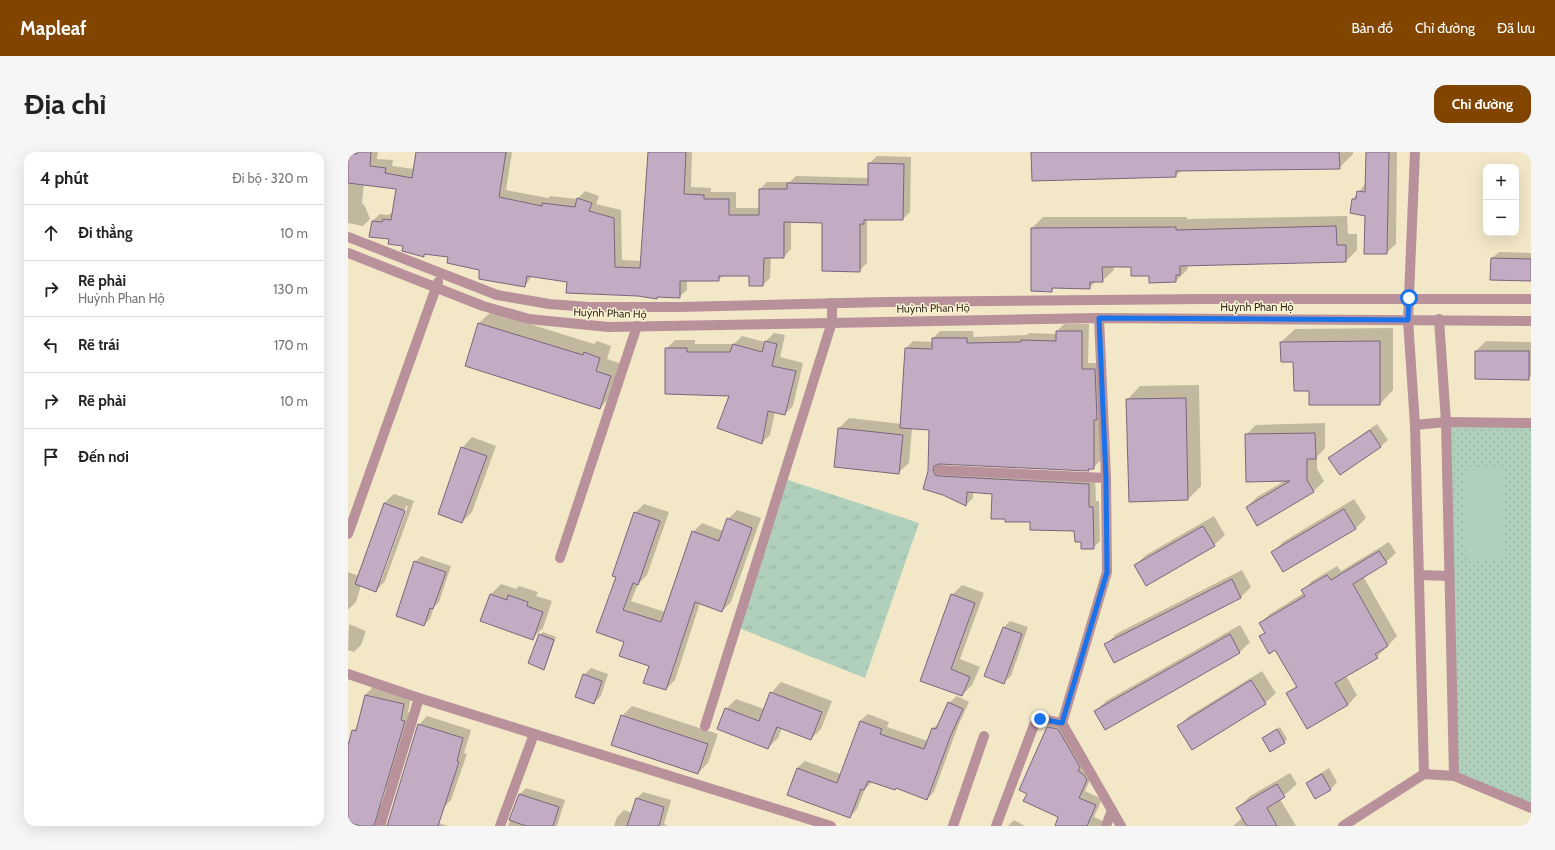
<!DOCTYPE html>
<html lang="vi">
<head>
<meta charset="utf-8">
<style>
  :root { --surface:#fff; --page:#f6f6f6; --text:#222; --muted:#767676; --line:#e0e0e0; --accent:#814500 }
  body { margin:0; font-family:Cabin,sans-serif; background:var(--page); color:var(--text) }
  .controls { position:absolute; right:12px; top:12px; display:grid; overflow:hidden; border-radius:8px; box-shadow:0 4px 16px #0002 }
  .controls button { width:36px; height:36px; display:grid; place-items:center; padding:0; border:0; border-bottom:1px solid var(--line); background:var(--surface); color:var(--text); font:20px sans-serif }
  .stop { position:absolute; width:12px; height:12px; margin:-9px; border:3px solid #1a73e8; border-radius:50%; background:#fff }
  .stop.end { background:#1a73e8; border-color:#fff; box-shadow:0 1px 4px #0008 }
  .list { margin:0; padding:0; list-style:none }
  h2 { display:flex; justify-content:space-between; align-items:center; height:52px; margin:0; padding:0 16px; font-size:17px }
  h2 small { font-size:13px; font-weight:400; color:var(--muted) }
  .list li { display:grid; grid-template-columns:26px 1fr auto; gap:12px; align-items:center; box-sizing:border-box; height:56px; padding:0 16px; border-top:1px solid var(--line) }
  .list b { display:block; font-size:15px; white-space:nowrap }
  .list p { margin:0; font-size:13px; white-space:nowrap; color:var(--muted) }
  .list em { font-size:13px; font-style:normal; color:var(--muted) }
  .icon { flex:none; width:22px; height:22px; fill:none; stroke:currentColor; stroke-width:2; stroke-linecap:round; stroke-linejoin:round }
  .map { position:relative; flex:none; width:1183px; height:674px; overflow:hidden; border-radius:12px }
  header { display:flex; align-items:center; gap:24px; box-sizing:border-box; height:56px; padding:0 20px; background:var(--accent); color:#fff }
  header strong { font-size:19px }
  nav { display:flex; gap:22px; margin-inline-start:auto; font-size:14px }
  .intro { display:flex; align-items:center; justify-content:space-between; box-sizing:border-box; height:96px; padding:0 24px }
  h1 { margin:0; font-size:28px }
  .button { padding:10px 18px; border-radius:12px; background:var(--accent); color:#fff; font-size:14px; font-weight:700 }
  main { display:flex; gap:24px; padding:0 24px }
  aside { flex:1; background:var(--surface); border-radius:12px; box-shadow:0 4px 16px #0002 }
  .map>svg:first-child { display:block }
  .grass { fill:url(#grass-tufts) }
  .park { fill:url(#park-dots) }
  .pitch { fill:#b0d0bb }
  .shadow { fill:#0003; fill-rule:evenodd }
  .building { fill:#c2acc4; stroke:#7a657c }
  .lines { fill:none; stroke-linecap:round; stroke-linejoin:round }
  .minor { stroke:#b8919b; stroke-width:10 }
  .route { stroke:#1a73e8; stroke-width:5 }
  .labels { text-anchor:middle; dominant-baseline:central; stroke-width:3; stroke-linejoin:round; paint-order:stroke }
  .street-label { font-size:11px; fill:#343024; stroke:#fff4d4 }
</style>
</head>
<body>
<header>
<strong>Mapleaf</strong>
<nav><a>Bản đồ</a><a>Chỉ đường</a><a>Đã lưu</a></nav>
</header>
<div class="intro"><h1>Địa chỉ</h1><a class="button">Chỉ đường</a></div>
<main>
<aside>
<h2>4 phút<small>Đi bộ · 320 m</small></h2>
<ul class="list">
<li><svg class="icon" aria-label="ahead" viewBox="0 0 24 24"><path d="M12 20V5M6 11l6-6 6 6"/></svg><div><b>Đi thẳng</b></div><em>10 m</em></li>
<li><svg class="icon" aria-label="right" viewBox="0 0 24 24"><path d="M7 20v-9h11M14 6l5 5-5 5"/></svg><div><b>Rẽ phải</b><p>Huỳnh Phan Hộ</p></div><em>130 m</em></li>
<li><svg class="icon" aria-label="left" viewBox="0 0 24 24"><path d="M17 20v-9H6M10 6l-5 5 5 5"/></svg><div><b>Rẽ trái</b></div><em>170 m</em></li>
<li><svg class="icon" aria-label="right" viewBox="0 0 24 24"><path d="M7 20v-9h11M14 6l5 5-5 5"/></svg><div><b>Rẽ phải</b></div><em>10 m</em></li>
<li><svg class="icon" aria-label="arrive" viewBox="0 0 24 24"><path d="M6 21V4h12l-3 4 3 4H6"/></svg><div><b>Đến nơi</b></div></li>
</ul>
</aside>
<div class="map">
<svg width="1183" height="674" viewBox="0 0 1183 674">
  <defs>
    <pattern id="grass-tufts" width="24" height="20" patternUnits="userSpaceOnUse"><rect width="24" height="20" fill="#b0d0bb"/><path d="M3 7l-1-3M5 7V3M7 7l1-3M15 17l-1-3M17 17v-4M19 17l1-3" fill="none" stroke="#98b3a1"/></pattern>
    <pattern id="park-dots" width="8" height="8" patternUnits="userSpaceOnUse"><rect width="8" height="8" fill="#b0d0bb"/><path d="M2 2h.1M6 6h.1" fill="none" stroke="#98b3a1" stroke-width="1.8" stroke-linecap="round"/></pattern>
  </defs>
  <rect width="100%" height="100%" fill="#f2e7c7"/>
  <!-- grass -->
  <polygon class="grass" points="437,327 571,371 517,526 391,476"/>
  <!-- park -->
  <polygon class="park" points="1098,270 1183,271 1183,656 1106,624"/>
  <!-- pitch -->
  <polygon class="pitch" points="1154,316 1158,408 1119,410 1115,318"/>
  <!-- shadow -->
  <g class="shadow">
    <polygon points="0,0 30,0 29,7 45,8 44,14 66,17 69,0 164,0 158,38 200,46 202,44 229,47 237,39 251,44 248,52 273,58 274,108 294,109 300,0 344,0 343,35 363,36 363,40 388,40 388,56 412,56 412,37 419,30 442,30 448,24 521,26 521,12 529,4 563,5 562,60 555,67 519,67 519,111 511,119 475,70 443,69 443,97 436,105 423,105 422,126 415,133 402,133 402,123 376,123 370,128 339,128 339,138 331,145 310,144 309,146 184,124 177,134 101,104 78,101 75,103 42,86 24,69 32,62 40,63 45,60 49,36 16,32 14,51 17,54 22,67 15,74 0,71"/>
    <polygon points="684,0 1005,0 1005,2 991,16 834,18 827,24"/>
    <polygon points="1019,0 1049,0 1048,92 1038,101 1018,63 1005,47 1018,31"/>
    <polygon points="999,64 1000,82 1009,82 1009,98 998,109 841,112 839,118 828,129 802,123 784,114 765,114 766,118 754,129 748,129 741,136 707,135 703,139 684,138 684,76 695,65 839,65 839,67"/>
    <polygon points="1151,100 1183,101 1183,128 1144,106"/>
    <polygon points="143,160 246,192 249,189 263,194 259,207 274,212 263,244 252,256 131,171"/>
    <polygon points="716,172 741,172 740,211 753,211 752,309 745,316 740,318 591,310 594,316 747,325 748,349 751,349 752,389 745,396 734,389 727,378 683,369 645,341 625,340 625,346 618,353 581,320 582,277 564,276 561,311 550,321 491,276 501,266 554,272 558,196 565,189 585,190 585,186 592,179 625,179 626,185 679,183 681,181 709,182 709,179"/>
    <polygon points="1045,176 1045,238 1032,252 962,238 946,209 933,190 947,177"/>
    <polygon points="426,181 437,183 432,205 455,211 445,254 437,262 427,260 422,283 414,291 383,243 318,197 327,188 347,188 347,192 386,192 394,184 417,190"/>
    <polygon points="1138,189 1183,190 1183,224 1180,227 1128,199"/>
    <polygon points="851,233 853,334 840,347 782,349 779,248 792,234"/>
    <polygon points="977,271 977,296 969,305 969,317 976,329 966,339 909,372 899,355 909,345 938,328 898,283 908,273"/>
    <polygon points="1029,272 1040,288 1033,294 992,322 982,306 989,300"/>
    <polygon points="124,285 148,294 124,360 114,370 114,296"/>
    <path d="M46 342 66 349 37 429 28 439 13 433 8 450 0 458V420L11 424 36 351ZM58 354H60L33 429H31Z"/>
    <polygon points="1006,347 1018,366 1007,377 925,400 935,390"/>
    <polygon points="296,352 321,360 299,423 290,432 283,449 317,460 345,380 354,371 375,379 380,367 389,358 413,366 383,450 374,459 352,451 327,528 318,537 302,513 277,489 269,425 287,361"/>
    <polygon points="866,364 877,383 866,393 798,432 787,414 798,403"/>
    <polygon points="1041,390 1048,401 1038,410 1015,424 1049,484 1029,505 998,524 1009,543 1000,553 940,542 949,533 928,497 912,485 917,480 912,471 922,462 956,441 955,439 964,429 989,414 993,419"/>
    <polygon points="73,404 103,414 91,450 86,455 82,467 76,473 67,410"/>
    <polygon points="894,418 903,435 892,446 758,493 768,482"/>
    <polygon points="153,432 168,437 171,434 190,440 188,444 204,449 195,476 185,486 143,442"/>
    <polygon points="614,433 636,441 612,507 632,515 624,533 614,543 573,528 604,443"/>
    <polygon points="662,469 680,475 663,524 656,530 656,475"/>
    <polygon points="1,472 18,479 13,493 6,500 0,498"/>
    <polygon points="892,473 902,490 892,500 757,577 747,560 758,549"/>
    <polygon points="195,480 208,485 198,513 195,516 192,483"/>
    <polygon points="243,516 260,522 253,544 246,551 236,523"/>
    <polygon points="914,519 928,541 917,551 830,575 841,564"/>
    <polygon points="433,530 484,549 473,577 463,587 434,576 430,586 420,596 378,557 388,547 416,557 423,541"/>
    <polygon points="25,535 63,545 60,560 64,561 43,631 24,650 36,654 34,671 40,673 50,658 100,674 15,674 0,669 0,589 2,589 5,579 10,573 17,543"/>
    <polygon points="609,544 621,550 610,574 586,640 579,647 548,635 524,630 517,637 509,657 502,665 449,616 457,609 493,622 512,569 520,562 541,570 539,575 580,589 585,576 593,569 601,551"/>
    <polygon points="284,554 370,582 360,611 350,621 274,564"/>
    <polygon points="79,564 123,578 116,601 119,602 103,648 95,656 71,573"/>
    <polygon points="707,569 745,621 737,639 754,647 746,665 757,670 755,674 708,674 711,665 680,641 700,575"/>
    <polygon points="932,575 939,587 936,590 915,586"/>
    <polygon points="981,616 989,630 983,637 967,645 959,631 966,625"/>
    <polygon points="942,621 949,632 932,647 948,674 885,674 895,665 890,656 902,644"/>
    <polygon points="178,636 217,648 209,674 160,674 172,642"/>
    <polygon points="295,640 323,648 316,672 320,674 266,674 269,665 276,658 284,661 289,646"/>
    <polygon points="666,668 677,674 660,674"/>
  </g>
  <!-- building -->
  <g class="building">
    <polygon points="9,0 23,0 22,14 38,16 37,21 64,26 68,0 158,0 151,45 194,54 194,51 227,55 229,46 244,51 241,59 266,66 267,115 292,116 300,0 338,0 336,42 356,43 356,47 381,47 381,63 411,63 411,37 439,37 439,31 520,33 520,11 556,12 555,68 516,68 516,72 512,72 512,120 474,119 474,71 436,70 436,106 416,106 415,134 401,134 401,124 371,124 371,129 332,129 332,146 309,145 309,147 290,144 218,141 219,130 179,124 177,135 131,127 131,118 99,111 100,105 76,102 76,105 54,99 55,94 40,92 41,87 21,85 24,69 34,70 35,67 43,68 48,37 0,31 0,1 9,2"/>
    <polygon points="683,0 991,0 992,17 828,19 828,25 684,29"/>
    <polygon points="1018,0 1041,0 1039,102 1016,102 1017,64 1002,61 1004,47 1008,47 1009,39 1017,40"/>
    <polygon points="988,74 989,93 998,93 998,110 832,114 832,123 828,123 828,130 801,131 801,124 783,124 783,115 754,115 755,130 742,130 742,137 704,136 704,140 683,139 683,76 828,75 828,78"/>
    <polygon points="1143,106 1183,107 1183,129 1142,128"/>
    <polygon points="130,171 235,203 236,200 252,206 248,219 263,224 252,257 117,214"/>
    <polygon points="708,179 734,179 734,217 747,217 749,268 746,268 746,317 740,317 741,319 591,312 586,314 585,318 587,323 591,324 741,332 741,355 745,355 746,397 733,397 733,390 727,390 726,379 682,378 682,370 657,370 657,367 643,367 644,342 619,340 618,354 595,343 575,337 580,319 581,278 552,276 557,196 584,197 584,186 619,186 619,191 673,190 673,188 708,189"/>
    <polygon points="417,189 429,192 424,214 448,219 437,263 420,259 414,292 369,276 381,244 317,242 317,196 339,196 339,200 382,200 385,192 414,200"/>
    <polygon points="1032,189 1032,253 961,253 961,239 946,239 945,210 933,210 932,190"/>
    <polygon points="1127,199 1181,199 1181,228 1127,227"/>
    <polygon points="838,246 840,348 781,350 778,247"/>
    <polygon points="490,276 555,283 551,322 486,315"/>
    <polygon points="1022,278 1033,295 992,323 980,306"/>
    <polygon points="967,281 968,307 959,307 959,328 966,340 909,374 898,355 942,329 898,330 897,282"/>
    <polygon points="113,295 139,304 114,371 90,362"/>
    <polygon points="36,351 57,359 28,440 7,432"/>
    <polygon points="996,357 1008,377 935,420 923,400"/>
    <polygon points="286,360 312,369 290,433 285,431 275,458 313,470 344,379 371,389 379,366 404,376 374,460 347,450 318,538 295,531 301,514 271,504 276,490 248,480 268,425 264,424"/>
    <polygon points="855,374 867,394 798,434 786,413"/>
    <polygon points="1031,399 1039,411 1005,432 1040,494 1027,502 1030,506 987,531 1000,553 959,577 938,541 949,535 927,498 921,502 911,484 917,481 911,471 957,444 953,438 979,423 983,428"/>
    <polygon points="66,409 98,420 85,457 82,456 76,474 48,464"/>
    <polygon points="884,427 893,446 766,511 756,492"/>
    <polygon points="142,442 159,448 160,443 180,450 179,454 195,460 185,488 132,469"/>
    <polygon points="603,442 627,451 603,517 622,525 614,544 572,529"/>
    <polygon points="655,475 674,482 656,532 636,524"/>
    <polygon points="191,482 206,488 196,518 180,511"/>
    <polygon points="882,482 892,501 757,578 746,559"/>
    <polygon points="235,522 254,529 246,552 227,545"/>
    <polygon points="903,528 918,552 844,598 829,574"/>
    <polygon points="422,540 474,560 463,588 429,575 420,597 369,577 377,556 411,569"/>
    <polygon points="17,543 56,552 53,568 57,569 26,674 12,674 0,670 0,594 4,578 8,579"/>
    <polygon points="600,550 615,557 603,583 579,648 548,636 547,638 520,629 516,638 513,637 502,666 439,643 449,616 489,631 512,569 534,577 532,582 576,597 584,576 588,577"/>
    <polygon points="273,563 360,592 350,622 263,593"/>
    <polygon points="70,572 115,586 109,609 111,610 90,674 39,674"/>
    <polygon points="699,575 710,577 732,615 730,619 735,622 739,628 731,646 748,653 739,674 707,674 710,665 675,649 679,642 671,638"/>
    <polygon points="929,577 937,591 922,600 914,586"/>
    <polygon points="974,622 983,638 967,647 958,631"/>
    <polygon points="929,632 937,645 919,656 929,674 899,674 888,656"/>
    <polygon points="171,642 211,655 205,674 178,674 161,668"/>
    <polygon points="288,646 316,655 311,674 279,674"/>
  </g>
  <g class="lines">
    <!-- minor -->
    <g class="minor">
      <polyline points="1067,0 1060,168 1067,273 1076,622"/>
      <polyline points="0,85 149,143 201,152 241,155 331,155 537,150 856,147 1183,147"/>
      <polyline points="0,101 135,154 181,167 260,175 751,166 1183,169"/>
      <polyline points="751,166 758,326 759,420 714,571 773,674"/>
      <polyline points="1091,167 1098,270 1106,624"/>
      <polyline points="1067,273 1098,270 1183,271"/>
      <polyline points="591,318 758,326"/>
      <polyline points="0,382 90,130"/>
      <polyline points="212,406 289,174"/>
      <polyline points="1071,423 1101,424"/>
      <polyline points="0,522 71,546 483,674"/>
      <polyline points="357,574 484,170 484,151"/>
      <polyline points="32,674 71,546"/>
      <polyline points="152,674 186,582"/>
      <polyline points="605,674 636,584"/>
      <polyline points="648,674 686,573 692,567 714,571"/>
      <polyline points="758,674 764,658"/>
      <polyline points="995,674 1076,622 1106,624 1183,656"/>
    </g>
  </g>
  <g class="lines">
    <!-- route -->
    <polyline class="route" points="692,567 714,571 759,420 758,326 751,166 1060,168 1061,146"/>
  </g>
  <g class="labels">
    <!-- street labels -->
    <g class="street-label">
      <text x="909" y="155">Huỳnh Phan Hộ</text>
      <text transform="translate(585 156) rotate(-1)">Huỳnh Phan Hộ</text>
      <text transform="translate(262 161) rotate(2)">Huỳnh Phan Hộ</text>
    </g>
  </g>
</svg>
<div class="controls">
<button>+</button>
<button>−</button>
</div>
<div class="stop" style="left:1061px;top:146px"></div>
<div class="stop end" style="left:692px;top:567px"></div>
</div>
</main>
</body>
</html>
